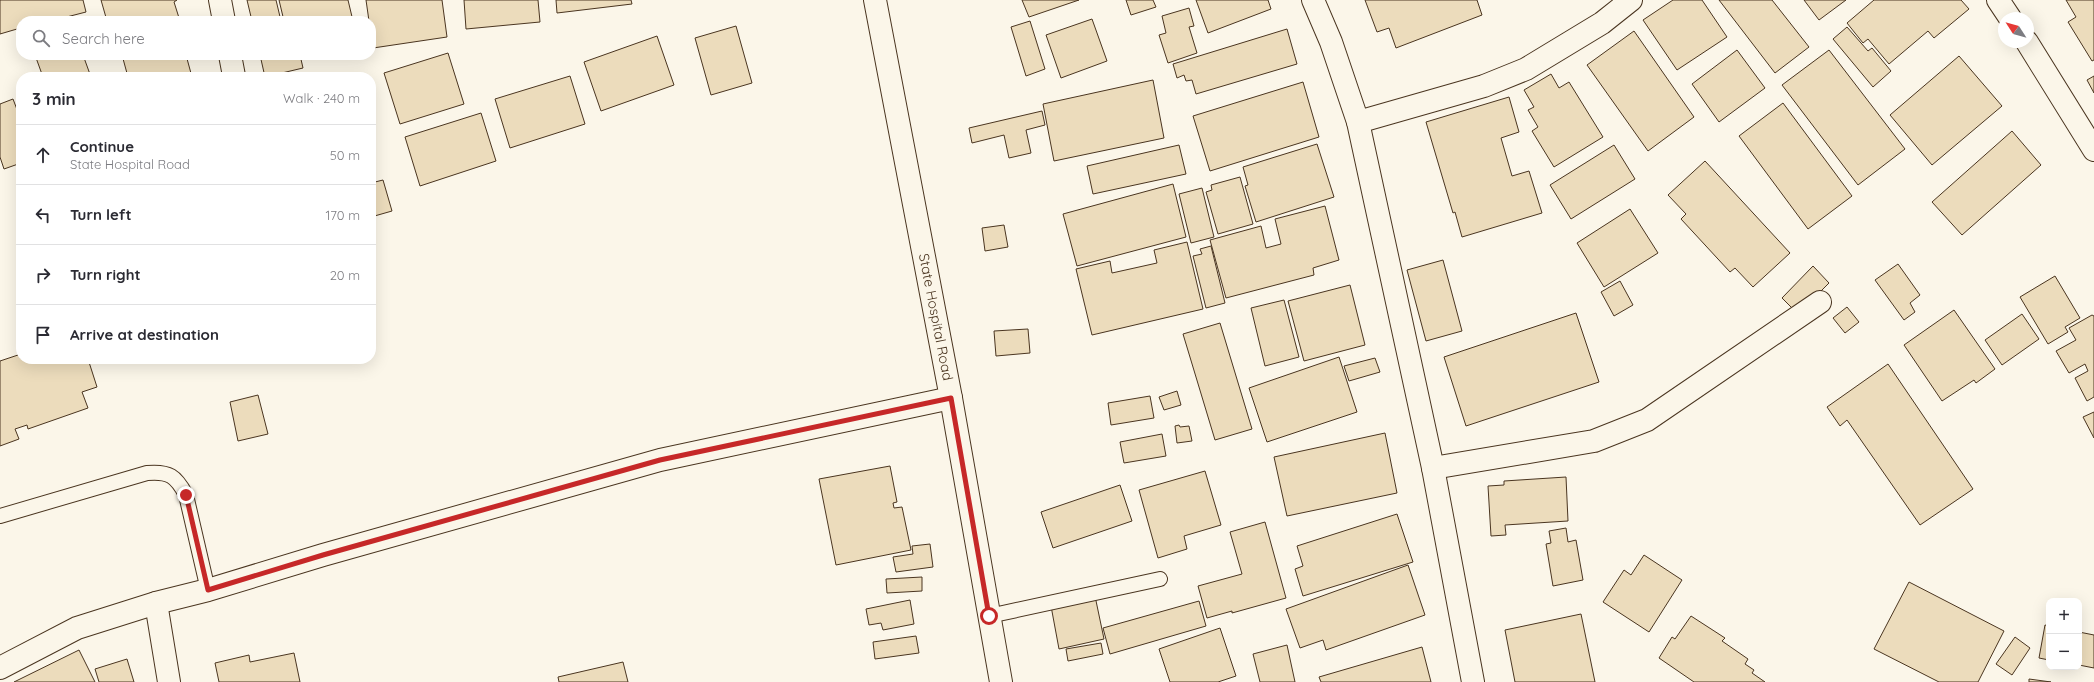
<!DOCTYPE html>
<html lang="en">
<head>
<meta charset="utf-8">
<style>
  :root { --surface:#fff; --page:#f7f7f7; --text:#2b2b33; --muted:#7c7c81; --line:#e1e1e2 }
  body { margin:0; font-family:Quicksand,sans-serif; background:var(--page); color:var(--text) }
  .controls { position:absolute; right:12px; bottom:12px; display:grid; overflow:hidden; border-radius:8px; box-shadow:0 4px 16px #0002 }
  .controls button { width:36px; height:36px; display:grid; place-items:center; padding:0; border:0; border-bottom:1px solid var(--line); background:var(--surface); color:var(--text); font:20px sans-serif }
  .compass { position:absolute; left:1998px; top:12px; width:36px; height:36px; border-radius:50%; background:var(--surface); box-shadow:0 4px 16px #0002; rotate:306deg }
  .stop { position:absolute; width:12px; height:12px; margin:-9px; border:3px solid #c62828; border-radius:50%; background:#fff }
  .stop.end { background:#c62828; border-color:#fff; box-shadow:0 1px 4px #0008 }
  .list { margin:0; padding:0; list-style:none }
  h2 { display:flex; justify-content:space-between; align-items:center; height:52px; margin:0; padding:0 16px; font-size:17px }
  h2 small { font-size:13px; font-weight:400; color:var(--muted) }
  .list li { display:grid; grid-template-columns:26px 1fr auto; gap:12px; align-items:center; box-sizing:border-box; height:60px; padding:0 16px; border-top:1px solid var(--line) }
  .list b { display:block; font-size:15px; white-space:nowrap }
  .list p { margin:0; font-size:13px; white-space:nowrap; color:var(--muted) }
  .list em { font-size:13px; font-style:normal; color:var(--muted) }
  .icon { flex:none; width:22px; height:22px; fill:none; stroke:currentColor; stroke-width:2; stroke-linecap:round; stroke-linejoin:round }
  .map { position:relative; flex:none; width:2094px; height:682px; overflow:hidden }
  .search { position:absolute; background:var(--surface); box-shadow:0 4px 16px #0002; left:16px; top:16px; width:360px; height:44px; display:flex; align-items:center; gap:10px; box-sizing:border-box; padding:0 14px; border-radius:16px; color:var(--muted); font-size:15px }
  .panel { position:absolute; background:var(--surface); box-shadow:0 4px 16px #0002; left:16px; top:72px; width:360px; height:292px; border-radius:16px }
  .map>svg:first-child { display:block }
  .building { fill:#ecdcbc; stroke:#4a3520 }
  .lines { fill:none; stroke-linecap:round; stroke-linejoin:round }
  .lane-casing { stroke:#4a3520; stroke-width:16 }
  .street-casing { stroke:#4a3520; stroke-width:24 }
  .lane { stroke:#fbf6e9; stroke-width:14 }
  .street { stroke:#fbf6e9; stroke-width:22 }
  .route { stroke:#c62828; stroke-width:5 }
  .labels { text-anchor:middle; dominant-baseline:central; stroke-width:3; stroke-linejoin:round; paint-order:stroke }
  .street-label { font-size:14px; fill:#4a3520; stroke:#fbf6e9 }
</style>
</head>
<body>
<div class="map">
<svg width="2094" height="682" viewBox="0 0 2094 682">
  <rect width="100%" height="100%" fill="#fbf6e9"/>
  <!-- building -->
  <g class="building">
    <polygon points="0,0 83,0 86,12 51,21 21,21 21,34 18,34 17,29 0,34"/>
    <polygon points="101,0 177,0 174,2 180,21 107,21"/>
    <polygon points="247,0 276,0 281,21 252,21"/>
    <polygon points="279,0 348,0 353,21 284,21"/>
    <polygon points="366,0 442,0 447,37 373,48 371,21 369,21"/>
    <polygon points="464,0 538,0 540,22 466,29"/>
    <polygon points="556,0 631,0 632,4 557,13"/>
    <polygon points="1022,0 1079,0 1029,17"/>
    <polygon points="1126,0 1153,0 1156,7 1131,15"/>
    <polygon points="1196,0 1268,0 1271,9 1208,33"/>
    <polygon points="1365,0 1477,0 1482,15 1396,48 1389,28 1377,32"/>
    <polygon points="1673,0 1702,0 1727,37 1677,70 1643,20"/>
    <polygon points="1719,0 1772,0 1809,47 1775,73"/>
    <polygon points="1804,0 1846,0 1819,20"/>
    <polygon points="1874,0 1961,0 1969,9 1934,38 1928,31 1889,64 1868,39 1863,43 1847,23"/>
    <polygon points="2066,0 2094,0 2094,60 2092,61 2068,22 2076,17"/>
    <polygon points="1189,8 1194,26 1189,27 1197,53 1168,63 1159,35 1166,33 1162,16"/>
    <polygon points="1092,19 1107,61 1061,78 1046,35"/>
    <polygon points="1030,21 1045,69 1026,76 1011,27"/>
    <polygon points="736,26 752,83 711,95 695,38"/>
    <polygon points="1847,27 1868,51 1872,48 1891,71 1873,87 1833,39"/>
    <polygon points="1287,29 1297,64 1196,94 1192,80 1186,81 1184,75 1177,78 1173,64"/>
    <polygon points="1634,31 1694,117 1648,151 1587,65"/>
    <polygon points="657,36 674,85 601,111 584,62"/>
    <polygon points="1737,50 1765,88 1719,122 1692,84"/>
    <polygon points="1829,50 1905,149 1858,185 1782,85"/>
    <polygon points="448,53 464,104 400,124 384,73"/>
    <polygon points="35,55 83,55 91,77 43,77"/>
    <polygon points="122,55 186,55 192,77 128,77"/>
    <polygon points="260,55 300,55 303,68 265,77"/>
    <polygon points="1959,56 2002,106 1932,165 1890,115"/>
    <polygon points="1551,74 1559,88 1569,82 1603,137 1554,167 1532,131 1538,127 1528,110 1534,107 1524,90"/>
    <polygon points="570,76 585,124 510,148 495,99"/>
    <polygon points="2094,76 2094,93 2087,80"/>
    <polygon points="1153,80 1164,138 1054,161 1043,104"/>
    <polygon points="1303,82 1319,137 1210,171 1193,116"/>
    <polygon points="1509,97 1519,132 1501,138 1512,176 1529,171 1542,213 1462,237 1455,212 1453,213 1426,122"/>
    <polygon points="13,99 21,120 21,163 4,169 0,157 0,104"/>
    <polygon points="1783,103 1852,196 1808,229 1739,136"/>
    <polygon points="1042,111 1045,125 1026,130 1031,153 1009,158 1004,135 972,143 969,128"/>
    <polygon points="481,113 496,161 420,186 405,137"/>
    <polygon points="2012,131 2041,165 1962,235 1932,202"/>
    <polygon points="1317,144 1334,197 1256,222 1245,186 1248,185 1243,167"/>
    <polygon points="1179,145 1186,174 1093,194 1087,166"/>
    <polygon points="1614,145 1635,179 1571,219 1550,185"/>
    <polygon points="1705,161 1790,253 1753,287 1735,268 1730,272 1681,219 1686,214 1668,195"/>
    <polygon points="1240,177 1253,224 1218,234 1206,192 1212,190 1211,185"/>
    <polygon points="383,180 392,211 371,217 371,183"/>
    <polygon points="1173,184 1186,237 1077,266 1063,214"/>
    <polygon points="1202,188 1214,237 1191,243 1179,194"/>
    <polygon points="1325,206 1339,260 1313,268 1314,275 1226,298 1210,240 1261,226 1266,248 1281,244 1275,219"/>
    <polygon points="1630,209 1658,253 1604,287 1577,243"/>
    <polygon points="1004,225 1008,247 985,251 982,228"/>
    <polygon points="1187,242 1203,309 1092,335 1076,269 1110,261 1112,273 1157,263 1154,250"/>
    <polygon points="1211,246 1225,303 1206,308 1193,256 1202,254 1200,249"/>
    <polygon points="1443,260 1462,331 1426,341 1407,270"/>
    <polygon points="1898,264 1920,295 1910,303 1915,312 1904,320 1875,280"/>
    <polygon points="1813,266 1829,283 1798,314 1782,298"/>
    <polygon points="2055,276 2080,318 2065,327 2068,332 2048,344 2020,297"/>
    <polygon points="1620,281 1633,305 1614,316 1601,292"/>
    <polygon points="1350,285 1365,345 1304,361 1288,301"/>
    <polygon points="1284,300 1299,357 1265,366 1251,308"/>
    <polygon points="1847,307 1859,322 1845,333 1833,318"/>
    <polygon points="1954,310 1995,369 1976,383 1974,380 1942,401 1904,345"/>
    <polygon points="1576,313 1599,382 1466,426 1444,357"/>
    <polygon points="2022,314 2039,339 2002,365 1985,340"/>
    <polygon points="2092,315 2094,316 2094,397 2087,401 2075,378 2088,371 2085,364 2069,373 2056,351 2076,340 2069,328"/>
    <polygon points="1220,323 1252,429 1215,440 1183,334"/>
    <polygon points="1028,329 1030,353 996,356 994,331"/>
    <polygon points="21,354 21,359 88,359 97,387 82,392 88,408 28,429 27,425 15,429 19,439 0,446 0,361"/>
    <polygon points="1339,357 1357,412 1267,442 1249,388"/>
    <polygon points="1375,358 1380,372 1349,381 1344,366"/>
    <polygon points="1888,364 1973,489 1920,525 1847,420 1840,426 1827,407"/>
    <polygon points="1177,391 1181,405 1164,410 1159,397"/>
    <polygon points="258,395 268,434 238,441 230,402"/>
    <polygon points="1150,396 1154,418 1111,425 1108,403"/>
    <polygon points="2094,412 2094,438 2083,417"/>
    <polygon points="1179,425 1180,427 1189,426 1192,441 1177,443 1175,426"/>
    <polygon points="1385,433 1397,493 1287,516 1274,457"/>
    <polygon points="1162,434 1166,456 1124,463 1120,442"/>
    <polygon points="890,466 897,502 893,503 894,508 902,507 911,550 836,565 819,479"/>
    <polygon points="1205,471 1221,525 1184,536 1187,549 1158,558 1139,490"/>
    <polygon points="1566,477 1568,521 1505,525 1506,535 1491,536 1488,486 1504,485 1504,481"/>
    <polygon points="1120,485 1132,521 1053,548 1041,512"/>
    <polygon points="1397,514 1413,562 1303,596 1295,569 1303,566 1297,546"/>
    <polygon points="1265,522 1286,598 1232,613 1232,611 1207,618 1198,586 1242,574 1230,532"/>
    <polygon points="1566,528 1568,542 1576,540 1583,580 1553,586 1546,544 1551,543 1549,531"/>
    <polygon points="930,544 933,567 896,572 893,557 913,554 912,546"/>
    <polygon points="1644,555 1682,580 1649,632 1603,602 1624,570 1631,575"/>
    <polygon points="1408,565 1425,615 1326,650 1323,640 1300,648 1286,609"/>
    <polygon points="922,577 922,591 887,593 886,579"/>
    <polygon points="1909,582 2004,631 1978,682 1939,682 1874,649"/>
    <polygon points="1095,596 1104,639 1059,649 1051,606"/>
    <polygon points="910,600 914,624 883,630 881,623 869,625 866,609"/>
    <polygon points="1199,601 1206,626 1110,654 1103,628"/>
    <polygon points="1581,614 1595,682 1515,682 1505,630"/>
    <polygon points="1691,616 1725,638 1722,641 1748,659 1745,664 1754,670 1752,673 1765,682 1694,682 1659,658 1672,637 1675,639"/>
    <polygon points="2045,625 2049,626 2049,660 2039,658"/>
    <polygon points="1220,628 1236,676 1218,682 1170,682 1159,649"/>
    <polygon points="2079,632 2094,635 2094,668 2079,665"/>
    <polygon points="916,636 919,653 875,659 873,642"/>
    <polygon points="2015,637 2030,648 2012,675 1996,664"/>
    <polygon points="1101,643 1103,654 1068,661 1066,649"/>
    <polygon points="1287,645 1295,682 1260,682 1253,654"/>
    <polygon points="1422,647 1431,682 1321,682 1319,677"/>
    <polygon points="79,650 95,682 14,682"/>
    <polygon points="294,653 300,682 219,682 215,663 249,655 250,662"/>
    <polygon points="127,659 134,682 99,682 95,669"/>
    <polygon points="623,662 628,682 559,682 558,677"/>
    <polygon points="2029,679 2051,682 2029,682"/>
  </g>
  <g class="lines">
    <!-- lane casing -->
    <g class="lane-casing">
      <g id="lane">
        <path d="M0 516 147 473C169 471 176 476 186 495L208 590"/>
        <polyline points="989,616 1160,579"/>
      </g>
    </g>
    <!-- street casing -->
    <g class="street-casing">
      <g id="street">
        <polyline points="220,0 224,21"/>
        <polyline points="875,0 951,398 1001,682"/>
        <polyline points="1313,0 1331,42 1358,122 1433,468 1473,682"/>
        <polyline points="1998,0 2010,18"/>
        <polyline points="2027,42 2094,150"/>
        <polyline points="230,55 234,76"/>
        <polyline points="1358,122 1484,86 1526,69 1602,23 1631,0"/>
        <polyline points="1433,468 1594,441 1647,420 1820,302"/>
        <polyline points="156,603 169,682"/>
        <polyline points="0,668 77,628 156,603 208,590 323,555 660,460 951,398"/>
      </g>
    </g>
    <!-- lane -->
    <use href="#lane" class="lane"/>
    <!-- street -->
    <use href="#street" class="street"/>
  </g>
  <g class="lines">
    <!-- route -->
    <polyline class="route" points="186,495 208,590 323,555 660,460 951,398 989,616"/>
  </g>
  <g class="labels">
    <!-- street labels -->
    <g class="street-label">
      <text transform="translate(936 317) rotate(79)">State Hospital Road</text>
    </g>
  </g>
</svg>
<div class="controls">
<button>+</button>
<button>−</button>
</div>
<svg class="compass" viewBox="-18 -18 36 36"><path d="M0-13l5 13h-10z" fill="#e53935"/><path d="M0 13l5-13h-10z" fill="#7c7c81"/></svg>
<div class="stop" style="left:989px;top:616px"></div>
<div class="stop end" style="left:186px;top:495px"></div>
<div class="search"><svg class="icon" aria-label="search" viewBox="0 0 24 24"><circle cx="10" cy="10" r="6"/><path d="M15 15l6 6"/></svg>Search here</div>
<section class="panel">
<h2>3 min<small>Walk · 240 m</small></h2>
<ul class="list">
<li><svg class="icon" aria-label="ahead" viewBox="0 0 24 24"><path d="M12 20V5M6 11l6-6 6 6"/></svg><div><b>Continue</b><p>State Hospital Road</p></div><em>50 m</em></li>
<li><svg class="icon" aria-label="left" viewBox="0 0 24 24"><path d="M17 20v-9H6M10 6l-5 5 5 5"/></svg><div><b>Turn left</b></div><em>170 m</em></li>
<li><svg class="icon" aria-label="right" viewBox="0 0 24 24"><path d="M7 20v-9h11M14 6l5 5-5 5"/></svg><div><b>Turn right</b></div><em>20 m</em></li>
<li><svg class="icon" aria-label="arrive" viewBox="0 0 24 24"><path d="M6 21V4h12l-3 4 3 4H6"/></svg><div><b>Arrive at destination</b></div></li>
</ul>
</section>
</div>
</body>
</html>
